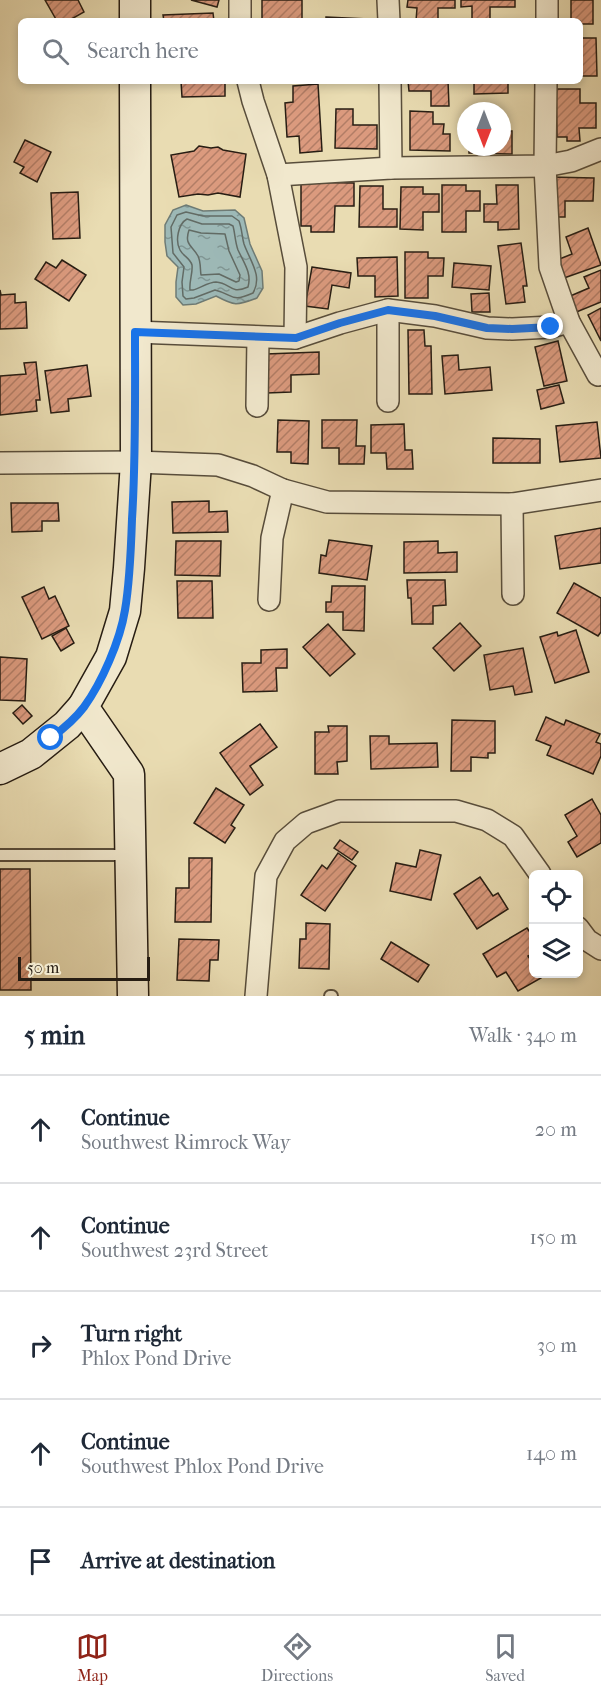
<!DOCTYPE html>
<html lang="en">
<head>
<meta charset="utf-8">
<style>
  :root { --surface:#fff; --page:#f6f6f7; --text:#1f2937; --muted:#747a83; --line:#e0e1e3; --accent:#8f2418 }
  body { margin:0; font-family:"IM FELL French Canon",serif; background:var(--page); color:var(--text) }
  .controls { position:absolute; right:18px; bottom:18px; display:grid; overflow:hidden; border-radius:9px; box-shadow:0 3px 9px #0003 }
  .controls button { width:54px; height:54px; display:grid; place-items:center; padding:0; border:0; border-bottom:2px solid var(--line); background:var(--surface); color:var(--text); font:30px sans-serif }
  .compass { position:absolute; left:457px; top:102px; width:54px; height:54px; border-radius:50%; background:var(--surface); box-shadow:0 3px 9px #0003; rotate:180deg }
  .scale { position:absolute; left:18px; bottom:15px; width:132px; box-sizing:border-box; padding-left:6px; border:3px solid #271d13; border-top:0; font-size:16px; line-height:21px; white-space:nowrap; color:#271d13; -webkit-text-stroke:4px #f1e8cd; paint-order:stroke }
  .stop { position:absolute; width:18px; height:18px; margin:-14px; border:4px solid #1a73e8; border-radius:50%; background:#fff }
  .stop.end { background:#1a73e8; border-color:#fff; box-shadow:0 2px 6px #0008 }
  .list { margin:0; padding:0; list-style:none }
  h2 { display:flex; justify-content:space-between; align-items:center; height:78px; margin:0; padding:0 24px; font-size:26px }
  h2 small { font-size:20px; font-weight:400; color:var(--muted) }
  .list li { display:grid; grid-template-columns:39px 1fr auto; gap:18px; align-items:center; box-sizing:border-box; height:108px; padding:0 24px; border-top:2px solid var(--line) }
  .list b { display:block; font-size:22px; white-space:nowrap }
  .list p { margin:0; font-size:20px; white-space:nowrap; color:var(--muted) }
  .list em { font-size:20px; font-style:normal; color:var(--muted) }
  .icon { flex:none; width:33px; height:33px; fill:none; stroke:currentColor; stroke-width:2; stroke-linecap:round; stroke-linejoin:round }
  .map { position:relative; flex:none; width:601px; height:996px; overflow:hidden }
  .search { position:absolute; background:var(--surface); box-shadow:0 3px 9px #0003; left:18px; right:18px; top:18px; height:66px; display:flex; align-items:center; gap:15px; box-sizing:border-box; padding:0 21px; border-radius:9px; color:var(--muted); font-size:22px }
  .sheet { height:618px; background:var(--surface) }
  nav { display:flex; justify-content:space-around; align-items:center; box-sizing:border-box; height:84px; border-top:2px solid var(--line); background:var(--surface); font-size:16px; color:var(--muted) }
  nav a { display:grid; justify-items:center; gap:3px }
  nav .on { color:var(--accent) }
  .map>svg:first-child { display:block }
  .water { fill:url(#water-ripples); stroke:#6e7b75; stroke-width:1.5 }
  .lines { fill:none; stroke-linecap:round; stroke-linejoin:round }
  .shore { stroke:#626b65; stroke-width:1.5 }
  .building { fill:url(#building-hatch); stroke:#271d13; stroke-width:1.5 }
  .lane-casing { stroke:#584d3b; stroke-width:14 }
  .street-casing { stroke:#584d3b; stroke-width:24 }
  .secondary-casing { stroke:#271d13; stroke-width:33 }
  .lane { stroke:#f1e8cd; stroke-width:10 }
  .street { stroke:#f1e8cd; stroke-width:21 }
  .secondary { stroke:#f1e8cd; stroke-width:30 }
  .route { stroke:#1a73e8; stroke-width:8 }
</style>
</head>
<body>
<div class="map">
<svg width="601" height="996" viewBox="0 0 601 996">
  <defs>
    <pattern id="water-ripples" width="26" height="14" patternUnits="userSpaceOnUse" patternTransform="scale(1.5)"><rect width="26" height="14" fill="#9db9b7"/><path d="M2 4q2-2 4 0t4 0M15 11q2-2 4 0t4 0" fill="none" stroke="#809694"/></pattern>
    <pattern id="building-hatch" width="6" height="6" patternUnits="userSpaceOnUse" patternTransform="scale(1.5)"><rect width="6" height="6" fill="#db9a7e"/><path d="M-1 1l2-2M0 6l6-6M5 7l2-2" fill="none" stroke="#b27d66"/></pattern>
  </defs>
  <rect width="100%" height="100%" fill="#e9dcb2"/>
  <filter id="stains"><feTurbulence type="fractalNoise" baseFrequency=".00333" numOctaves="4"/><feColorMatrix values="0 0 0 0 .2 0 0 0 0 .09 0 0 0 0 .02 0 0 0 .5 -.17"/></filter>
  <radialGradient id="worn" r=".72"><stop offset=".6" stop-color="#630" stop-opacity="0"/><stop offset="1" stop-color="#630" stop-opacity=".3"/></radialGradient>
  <!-- water -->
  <path class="water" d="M186 205 203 211 235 210 244 218 250 244 262 271 263 288 257 298C236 306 235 306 216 296L196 304 183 305 176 297V282L178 267 167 256 165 242V225L173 210Z"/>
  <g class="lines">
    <!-- shore -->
    <g class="shore">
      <path d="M186 212 203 216H232L239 221C242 229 242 237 244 244 250 261 263 276 253 293 230 303 235 295 215 290L194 298 186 299 183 296 182 282 184 267 173 253 171 227 177 215Z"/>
      <path d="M187 219 202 224H229L233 226C235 233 235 242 238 250 244 263 252 273 248 287 230 295 231 283 216 282 209 282 200 288 193 290H190C189 281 193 273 192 265 190 258 183 256 180 250 175 241 178 224 187 219Z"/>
      <path d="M189 230 201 233 225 234 229 251 240 275 239 281 236 282 219 274 201 275C200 269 201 262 198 256 192 245 184 245 189 230Z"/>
    </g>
  </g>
  <!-- building -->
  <g class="building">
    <polygon points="45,0 78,0 84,12 68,21 57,21"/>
    <polygon points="191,0 219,0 217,7"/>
    <rect x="262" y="0" width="40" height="21"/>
    <polygon points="408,0 455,0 455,8 438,8 438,21 416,21 417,8 407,7"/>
    <polygon points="461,0 515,0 515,7 490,7 490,21 472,21 472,6 461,7"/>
    <polygon points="571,0 593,0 593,24 580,24 580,21 571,21"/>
    <polygon points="213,13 214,21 164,21 163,15"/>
    <polygon points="326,17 368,19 368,21 326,21"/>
    <polygon points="580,38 596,38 597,76 580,76"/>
    <polygon points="181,81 225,81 225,96 182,97"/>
    <polygon points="408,81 448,81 449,106 431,106 431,91 409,91"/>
    <polygon points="474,81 508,81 508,93 474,94"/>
    <polygon points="318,84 322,151 300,153 299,136 287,137 285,103 293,102 293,86"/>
    <polygon points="556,89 580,89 580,103 596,103 596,128 579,128 580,141 567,141 567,137 557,137"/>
    <polygon points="336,109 353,109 353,125 377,125 377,149 335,148"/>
    <polygon points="410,111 433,112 433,124 444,124 443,134 450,134 450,151 410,150"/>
    <polygon points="502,131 512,131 512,154 469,153 469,147 502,147"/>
    <polygon points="25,140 51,152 37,182 20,173 24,167 14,162"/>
    <polygon points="199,146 211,148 218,147 223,150 246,154 240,197 218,193 208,195 198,194 179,197 171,155 194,151"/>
    <polygon points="549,177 594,178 593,201 565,201 565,217 548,217"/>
    <polygon points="301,182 354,183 354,206 335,206 334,232 311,232 311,226 301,226"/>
    <polygon points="442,185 466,185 466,191 480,191 480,211 466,211 466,232 442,232"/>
    <polygon points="496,185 518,185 519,229 498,230 498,222 484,222 484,204 497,204"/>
    <polygon points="360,186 383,186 383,209 397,209 397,227 359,227"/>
    <polygon points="401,187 423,187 423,194 439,194 439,212 423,212 423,230 400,229"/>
    <polygon points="78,192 80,238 53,239 51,193"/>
    <polygon points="588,228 601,265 564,278 557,260 572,254 566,237"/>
    <polygon points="521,243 527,286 523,286 525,302 506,304 498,246"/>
    <polygon points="405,252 428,252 428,258 444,258 443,276 428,276 428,298 405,298"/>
    <polygon points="397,257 398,296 375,297 375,276 358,276 357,258"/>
    <polygon points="62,260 86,275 69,301 35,279 46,262 56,268"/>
    <polygon points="454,263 491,266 489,290 452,287"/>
    <polygon points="312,267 351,273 349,288 332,285 328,309 305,306"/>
    <polygon points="601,270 601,302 574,313 568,297 589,288 584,277"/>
    <polygon points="0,290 1,295 15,294 15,303 26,302 27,328 0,329"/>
    <polygon points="489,293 490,312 472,312 471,294"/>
    <polygon points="601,308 601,341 588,315"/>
    <polygon points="408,330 424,330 425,346 431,346 432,394 409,394"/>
    <polygon points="558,341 567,381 544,386 535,347"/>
    <polygon points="319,352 319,374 291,375 291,392 267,393 266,354"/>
    <polygon points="458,355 459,370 490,367 492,390 445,394 442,356"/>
    <polygon points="36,362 40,400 36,400 37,411 0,415 0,376 26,374 24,363"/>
    <polygon points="87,365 91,396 68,399 69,411 51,413 45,371"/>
    <polygon points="559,385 564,403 541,409 537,390"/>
    <polygon points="278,420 309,421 308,464 291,463 291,452 277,452"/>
    <polygon points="322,420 357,420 356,446 365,446 364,464 339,464 339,448 322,448"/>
    <polygon points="597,422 601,458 560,462 556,426"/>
    <polygon points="404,424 405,450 412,450 413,469 387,469 386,453 371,453 371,425"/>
    <polygon points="493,438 540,439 540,463 493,463"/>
    <polygon points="209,501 209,512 227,511 228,532 173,533 172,502"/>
    <polygon points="11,503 58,503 59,521 42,521 42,531 12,532"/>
    <polygon points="601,528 601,563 560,569 555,536"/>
    <polygon points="329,540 372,546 367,580 319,573 321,555 326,556"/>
    <polygon points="176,541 221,541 220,576 175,575"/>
    <polygon points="438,541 438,553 457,552 457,572 404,573 404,542"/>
    <polygon points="407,580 445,580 446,605 433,606 433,624 412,624 411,598 408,598"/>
    <polygon points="177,581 212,581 213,618 178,618"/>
    <polygon points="574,583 601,598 601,632 598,636 557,613"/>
    <polygon points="332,586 365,586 364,631 343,630 343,612 326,612 326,602 331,602"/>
    <polygon points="44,587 49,599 55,596 69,626 42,639 22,597"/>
    <polygon points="460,623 481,646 454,671 433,648"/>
    <polygon points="328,624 355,654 330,676 303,647"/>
    <polygon points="66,628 74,643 61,651 52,636"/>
    <polygon points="576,630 589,672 555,683 540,637 557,632 558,636"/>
    <polygon points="523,648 532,692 515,695 513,686 490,690 484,655"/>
    <polygon points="287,649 287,668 276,668 277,691 243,692 242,663 261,663 261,650"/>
    <polygon points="0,657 27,659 25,701 0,700"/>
    <polygon points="22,705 32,716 23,724 13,713"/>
    <polygon points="546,717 564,725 566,720 600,734 596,742 601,744 601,756 593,774 547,755 551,746 536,740"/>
    <polygon points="452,720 495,721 495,753 488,753 488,758 471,757 471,771 451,771"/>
    <polygon points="260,724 277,747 250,766 263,785 250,795 220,753"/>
    <polygon points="328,726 347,726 347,761 337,762 338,774 315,774 315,732 329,732"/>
    <polygon points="370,736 389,736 389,744 437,743 438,767 371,769"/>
    <polygon points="216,788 244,805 231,825 235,828 225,843 194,823"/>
    <polygon points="592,799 601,815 601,843 577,857 568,842 577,836 565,815"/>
    <polygon points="340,840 358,852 352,860 334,848"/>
    <polygon points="420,850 441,855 431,900 390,891 396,863 416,867"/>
    <polygon points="338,853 356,866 325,911 301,895 322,865 327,869"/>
    <polygon points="189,858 212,858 211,922 175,922 176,888 189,888"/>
    <polygon points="0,869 30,869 31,990 0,990"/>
    <polygon points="480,877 493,896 498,893 508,909 477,929 454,894"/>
    <polygon points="306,923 330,924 329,969 299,968 300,939 306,939"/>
    <polygon points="527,928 534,938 534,953 528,956 534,965 534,974 539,974 541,978 518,991 506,972 497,977 483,954"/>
    <polygon points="179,939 219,940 218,960 210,960 209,981 177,980"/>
    <polygon points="391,942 429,965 418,982 381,959"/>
  </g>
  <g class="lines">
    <!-- lane casing -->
    <g class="lane-casing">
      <g id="lane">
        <polyline points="0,855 127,855"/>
        <polyline points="330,996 332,996"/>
      </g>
    </g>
    <!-- street casing -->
    <g class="street-casing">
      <g id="street">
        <polyline points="240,0 240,21"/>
        <polyline points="388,0 389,21"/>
        <polyline points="547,21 547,0"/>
        <polyline points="248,81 253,101 278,175 296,267 295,338"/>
        <polyline points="390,81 391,168"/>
        <polyline points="546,81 545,166 550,267 569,322 598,375"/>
        <polyline points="278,175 391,168 545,166 571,161 601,149"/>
        <polyline points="388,310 388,401"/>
        <polyline points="135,332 295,338 340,323 388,310 435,316 487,328 512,329 551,327 569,322"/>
        <polyline points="257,406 258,337"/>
        <polyline points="0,463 136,462 218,465 253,476 283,490 327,502 512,504 601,490"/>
        <polyline points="512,504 513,594"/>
        <polyline points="269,600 272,538 283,490"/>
        <polyline points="578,928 587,940 601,949"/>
        <polyline points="256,996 266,876 285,841 306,823 339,811 456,811 487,820 513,836 540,874"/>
      </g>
    </g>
    <!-- secondary casing -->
    <g class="secondary-casing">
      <g id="secondary">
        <polyline points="135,0 135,21"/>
        <polyline points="0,769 31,754 67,725 83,707"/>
        <polyline points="133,996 129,774 83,707 111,657 125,611 129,568 136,462 135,81"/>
      </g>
    </g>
    <!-- lane -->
    <use href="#lane" class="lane"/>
    <!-- street -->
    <use href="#street" class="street"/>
    <!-- secondary -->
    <use href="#secondary" class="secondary"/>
  </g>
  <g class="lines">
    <!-- route -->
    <path class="route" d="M51 738C63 729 75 719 84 707 102 682 120 641 125 610 130 581 131 549 132 519 136 457 135 394 135 332L296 338 340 323 388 310 435 316 487 328 512 329 551 327"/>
  </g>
  <rect width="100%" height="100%" filter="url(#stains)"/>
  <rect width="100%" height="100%" fill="url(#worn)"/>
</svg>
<div class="controls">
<button><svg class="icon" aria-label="locate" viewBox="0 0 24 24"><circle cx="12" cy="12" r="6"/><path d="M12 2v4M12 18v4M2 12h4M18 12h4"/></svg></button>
<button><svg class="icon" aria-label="layers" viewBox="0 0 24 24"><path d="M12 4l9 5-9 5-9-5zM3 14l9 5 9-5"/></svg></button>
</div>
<svg class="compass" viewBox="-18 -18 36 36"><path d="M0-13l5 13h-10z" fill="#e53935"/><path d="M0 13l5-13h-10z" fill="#747a83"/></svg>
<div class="scale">50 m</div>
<div class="stop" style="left:51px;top:738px"></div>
<div class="stop end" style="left:551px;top:327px"></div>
<div class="search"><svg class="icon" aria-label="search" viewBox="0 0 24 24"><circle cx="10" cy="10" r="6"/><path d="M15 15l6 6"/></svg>Search here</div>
</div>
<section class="sheet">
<h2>5 min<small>Walk · 340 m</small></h2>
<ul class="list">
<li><svg class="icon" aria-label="ahead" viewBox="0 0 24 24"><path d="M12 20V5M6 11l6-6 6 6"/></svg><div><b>Continue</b><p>Southwest Rimrock Way</p></div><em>20 m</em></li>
<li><svg class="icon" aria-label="ahead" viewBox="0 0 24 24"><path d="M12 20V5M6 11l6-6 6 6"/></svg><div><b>Continue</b><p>Southwest 23rd Street</p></div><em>150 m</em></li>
<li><svg class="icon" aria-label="right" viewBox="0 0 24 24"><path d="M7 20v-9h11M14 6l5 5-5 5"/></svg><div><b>Turn right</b><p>Phlox Pond Drive</p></div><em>30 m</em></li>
<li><svg class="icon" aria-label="ahead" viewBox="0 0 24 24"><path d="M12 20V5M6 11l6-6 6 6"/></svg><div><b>Continue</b><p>Southwest Phlox Pond Drive</p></div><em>140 m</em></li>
<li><svg class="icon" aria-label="arrive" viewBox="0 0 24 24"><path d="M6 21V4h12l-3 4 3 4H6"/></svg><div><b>Arrive at destination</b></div></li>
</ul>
</section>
<nav>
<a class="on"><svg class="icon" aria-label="map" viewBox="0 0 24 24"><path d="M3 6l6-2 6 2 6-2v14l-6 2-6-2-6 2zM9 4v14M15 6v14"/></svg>Map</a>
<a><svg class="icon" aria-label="directions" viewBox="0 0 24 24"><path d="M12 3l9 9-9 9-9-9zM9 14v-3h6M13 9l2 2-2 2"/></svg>Directions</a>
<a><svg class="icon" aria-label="saved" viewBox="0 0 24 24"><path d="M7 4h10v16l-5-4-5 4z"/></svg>Saved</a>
</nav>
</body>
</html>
